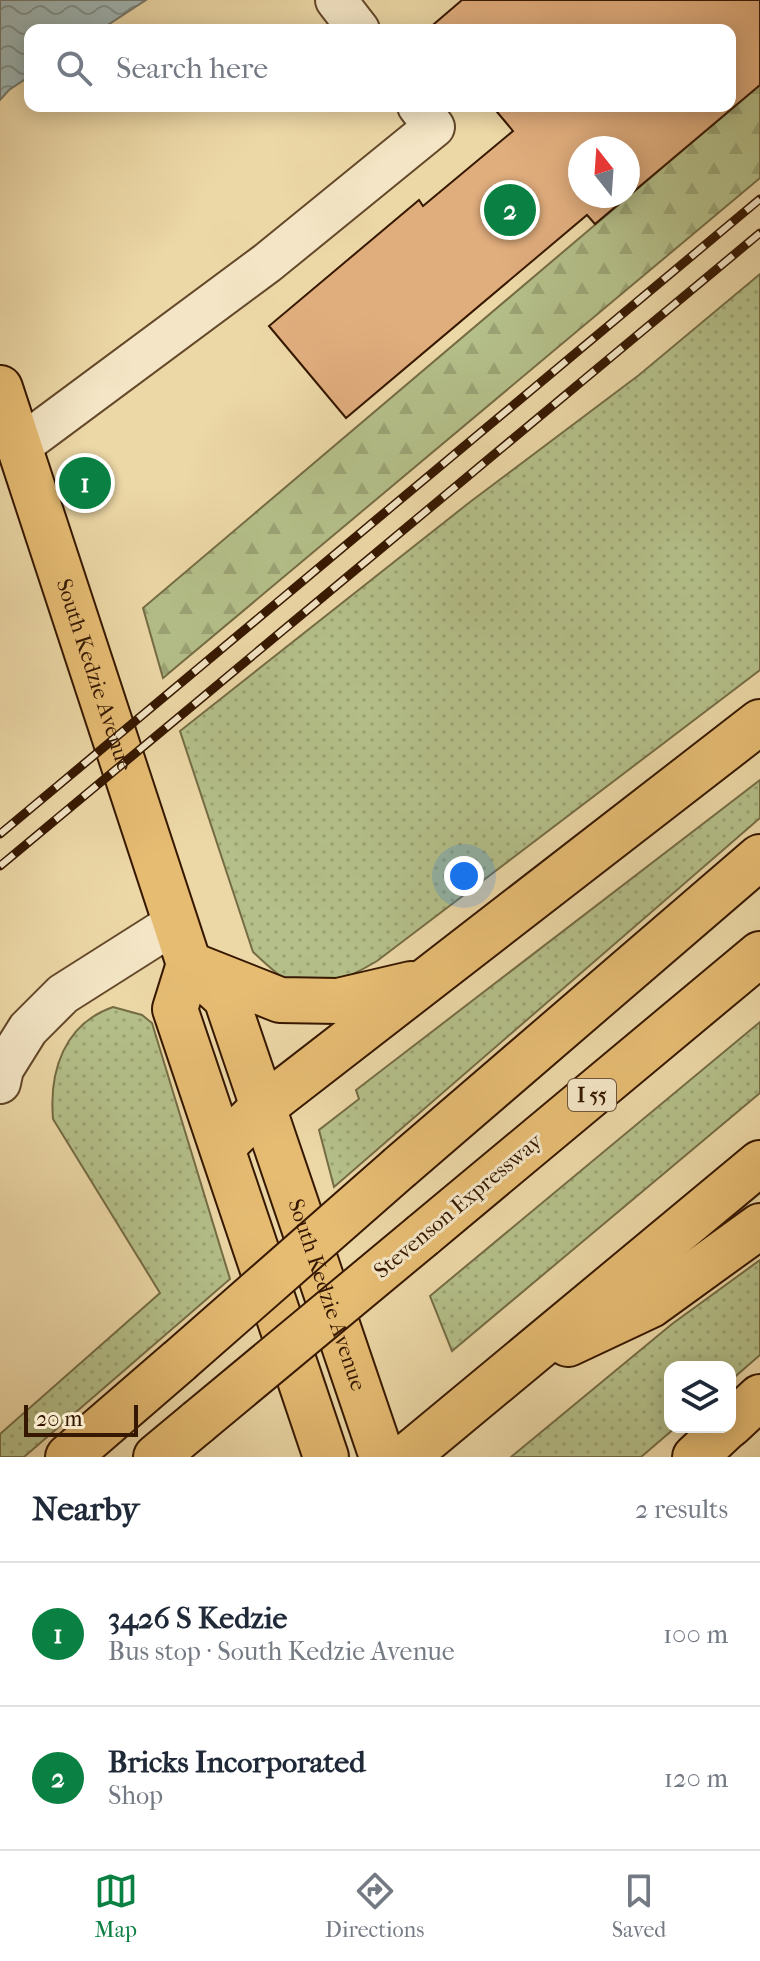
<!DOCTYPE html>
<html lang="en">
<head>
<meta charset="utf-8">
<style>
  :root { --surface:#fff; --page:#f2f2f3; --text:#1f2937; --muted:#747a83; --line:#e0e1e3; --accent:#0b8043 }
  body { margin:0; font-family:"IM FELL French Canon",serif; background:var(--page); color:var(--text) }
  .controls { position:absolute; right:24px; bottom:24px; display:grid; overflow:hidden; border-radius:16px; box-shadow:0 4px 20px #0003 }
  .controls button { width:72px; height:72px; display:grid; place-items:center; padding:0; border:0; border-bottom:2px solid var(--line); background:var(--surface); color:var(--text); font:40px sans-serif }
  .compass { position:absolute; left:568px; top:136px; width:72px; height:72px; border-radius:50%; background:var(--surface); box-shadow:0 4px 20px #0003; rotate:343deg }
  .scale { position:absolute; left:24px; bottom:20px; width:114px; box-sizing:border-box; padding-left:8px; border:4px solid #361800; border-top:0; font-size:22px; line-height:28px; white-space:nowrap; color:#361800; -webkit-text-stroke:6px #f3e5c5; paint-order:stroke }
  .you { position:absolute; left:464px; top:876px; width:28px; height:28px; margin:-20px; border:6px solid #fff; border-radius:50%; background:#1a73e8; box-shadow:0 0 0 12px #1a73e833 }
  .badge { display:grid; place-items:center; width:52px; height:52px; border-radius:50%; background:var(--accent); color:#fff; font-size:26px; font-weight:700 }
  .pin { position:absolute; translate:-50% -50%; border:4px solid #fff; box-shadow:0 2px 8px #0006 }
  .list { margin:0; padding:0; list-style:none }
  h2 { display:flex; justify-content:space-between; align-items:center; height:104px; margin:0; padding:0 32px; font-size:34px }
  h2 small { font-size:26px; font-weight:400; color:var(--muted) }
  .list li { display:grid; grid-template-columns:52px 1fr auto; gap:24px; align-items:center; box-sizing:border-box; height:144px; padding:0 32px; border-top:2px solid var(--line) }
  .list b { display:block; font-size:30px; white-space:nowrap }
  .list p { margin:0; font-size:26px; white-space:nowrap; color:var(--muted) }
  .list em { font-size:26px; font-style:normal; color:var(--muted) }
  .icon { flex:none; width:44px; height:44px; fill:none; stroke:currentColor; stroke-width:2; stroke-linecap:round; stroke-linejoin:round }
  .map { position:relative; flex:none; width:760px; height:1457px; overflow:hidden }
  .search { position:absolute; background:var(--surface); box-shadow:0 4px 20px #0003; left:24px; right:24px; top:24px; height:88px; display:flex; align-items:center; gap:20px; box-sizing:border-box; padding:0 28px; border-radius:16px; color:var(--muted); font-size:30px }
  .sheet { height:392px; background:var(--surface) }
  nav { display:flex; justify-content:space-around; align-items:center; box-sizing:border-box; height:112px; border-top:2px solid var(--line); background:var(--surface); font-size:22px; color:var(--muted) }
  nav a { display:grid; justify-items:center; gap:4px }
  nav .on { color:var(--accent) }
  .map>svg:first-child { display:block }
  .grass { fill:url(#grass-dots); stroke:#756c44; stroke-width:2 }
  .forest { fill:url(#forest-firs); stroke:#756c44; stroke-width:2 }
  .water { fill:url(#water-waves); stroke:#75776b; stroke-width:2 }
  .building { fill:#e0ad7d; stroke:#361800; stroke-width:2; fill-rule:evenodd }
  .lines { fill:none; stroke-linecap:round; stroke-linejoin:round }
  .minor-casing { stroke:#64482a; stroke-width:44 }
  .major-casing { stroke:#361800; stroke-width:48 }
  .highway-casing { stroke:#361800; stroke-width:48 }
  .minor { stroke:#f3e5c5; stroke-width:40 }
  .major { stroke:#e6bc73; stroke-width:44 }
  .highway { stroke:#e6bc73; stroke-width:44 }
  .rail-casing { stroke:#361800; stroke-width:9 }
  .rail { stroke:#f3e5c5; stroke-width:6; stroke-dasharray:18; stroke-linecap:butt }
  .highway-bridge-casing { stroke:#361800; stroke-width:48; stroke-linecap:butt }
  .highway-bridge { stroke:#e6bc73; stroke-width:44 }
  .labels { text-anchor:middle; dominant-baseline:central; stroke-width:6; stroke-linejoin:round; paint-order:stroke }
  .shield { fill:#f3e5c5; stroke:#6f563b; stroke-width:2 }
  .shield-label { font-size:20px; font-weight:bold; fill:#361800 }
  .street-label { font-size:22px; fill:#361800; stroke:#f3e5c5 }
</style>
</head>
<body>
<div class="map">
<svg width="760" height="1457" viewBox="0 0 760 1457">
  <defs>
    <pattern id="grass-dots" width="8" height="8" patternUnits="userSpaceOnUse" patternTransform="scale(2)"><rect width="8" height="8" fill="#b4bf89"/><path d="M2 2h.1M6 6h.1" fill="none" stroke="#9ba374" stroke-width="1.8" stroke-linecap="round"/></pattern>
    <pattern id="forest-firs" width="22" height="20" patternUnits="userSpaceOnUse" patternTransform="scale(2)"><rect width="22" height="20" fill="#b4bf89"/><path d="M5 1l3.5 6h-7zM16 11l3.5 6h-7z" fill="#9ba374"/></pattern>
    <pattern id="water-waves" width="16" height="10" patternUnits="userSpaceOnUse" patternTransform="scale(2)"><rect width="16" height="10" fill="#9fb6b3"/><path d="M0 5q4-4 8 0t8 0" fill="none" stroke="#82938f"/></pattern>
  </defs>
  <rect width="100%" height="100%" fill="#ecd7a6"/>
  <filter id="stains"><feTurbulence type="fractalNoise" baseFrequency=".0025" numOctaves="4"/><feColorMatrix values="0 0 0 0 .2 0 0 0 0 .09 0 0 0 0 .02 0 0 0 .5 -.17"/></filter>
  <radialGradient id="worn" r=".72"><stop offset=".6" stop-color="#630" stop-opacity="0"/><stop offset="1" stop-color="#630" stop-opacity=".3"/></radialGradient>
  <!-- grass -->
  <g class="grass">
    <path d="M760 274V670L377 961C349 978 313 995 282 977 272 970 262 960 253 952L180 731 470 502 639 375Z"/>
    <polygon points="760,780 760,818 334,1187 319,1130 359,1099 356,1090"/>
    <path d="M113 1007 142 1015 152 1023 230 1279 24 1457H0V1434L160 1293 53 1119C49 1071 64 1024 113 1007Z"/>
    <polygon points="760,1022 760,1093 452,1351 430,1296"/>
    <polygon points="760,1260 760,1355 730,1381 730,1367 670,1367 670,1427 676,1427 641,1457 511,1457 672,1324"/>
  </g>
  <!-- forest -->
  <polygon class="forest" points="760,85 760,178 163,678 143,608"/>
  <!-- water -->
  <polygon class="water" points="0,0 146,0 100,30 30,30 30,76 9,90 0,100"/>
  <!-- building -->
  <path class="building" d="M462 0H760V85L595 224 587 215 346 418 269 326 419 200 423 206 513 131 492 106H730V30H427ZM580 148H628V196H580Z"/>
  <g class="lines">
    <!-- minor casing -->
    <g class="minor-casing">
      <g id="minor">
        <polyline points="336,0 359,30"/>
        <polyline points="19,447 267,263 434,127 418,106"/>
        <polyline points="0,1083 3,1069 28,1029 63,994 175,923"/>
      </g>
    </g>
    <!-- major casing -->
    <g class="major-casing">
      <g id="major">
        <path id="s1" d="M0 388 189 964 226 998 382 1457"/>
        <polyline points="189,964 175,1009 326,1457"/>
      </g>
    </g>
    <!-- highway casing -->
    <g class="highway-casing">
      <g id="highway">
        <polyline points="189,964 280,1000 338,1001 411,984"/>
        <polyline points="222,1147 263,1107 760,722"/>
        <polyline points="400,1167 760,857"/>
        <polyline points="423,1235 760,954"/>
        <polyline points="568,1344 651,1305 760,1226"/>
        <polyline points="730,1425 760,1397"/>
        <polyline points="68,1457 179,1361"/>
        <polyline points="156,1457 198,1422"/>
        <polyline points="406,1457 760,1163"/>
        <polyline points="695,1457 727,1427"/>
      </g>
    </g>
    <!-- minor -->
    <use href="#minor" class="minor"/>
    <!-- major -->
    <use href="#major" class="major"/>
    <!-- highway -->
    <use href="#highway" class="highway"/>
    <!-- rail casing -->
    <g class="rail-casing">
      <g id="rail">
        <polyline points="0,834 760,199"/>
        <polyline points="0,866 760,233"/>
      </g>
    </g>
    <!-- rail -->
    <use href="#rail" class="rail"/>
    <!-- highway-bridge casing -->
    <g class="highway-bridge-casing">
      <g id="highway-bridge">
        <polyline points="179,1361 400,1167"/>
        <polyline points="198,1422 423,1235"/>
      </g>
    </g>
    <!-- highway-bridge -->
    <use href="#highway-bridge" class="highway-bridge"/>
  </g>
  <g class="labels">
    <!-- shield labels -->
    <rect class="shield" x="568" y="1079" width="48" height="32" rx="6"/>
    <g class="shield-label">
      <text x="592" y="1095">I 55</text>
    </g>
    <!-- street labels -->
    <g class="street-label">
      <text stroke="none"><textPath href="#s1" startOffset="302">South Kedzie Avenue</textPath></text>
      <text transform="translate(458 1206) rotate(-40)">Stevenson Expressway</text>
      <text stroke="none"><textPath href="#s1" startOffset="970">South Kedzie Avenue</textPath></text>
    </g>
  </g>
  <rect width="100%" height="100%" filter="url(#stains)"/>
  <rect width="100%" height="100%" fill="url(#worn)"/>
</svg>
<div class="controls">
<button><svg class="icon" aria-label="layers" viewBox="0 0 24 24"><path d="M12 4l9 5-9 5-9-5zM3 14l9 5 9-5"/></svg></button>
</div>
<svg class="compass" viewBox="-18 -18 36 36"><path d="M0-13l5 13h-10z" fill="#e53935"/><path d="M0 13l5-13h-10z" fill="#747a83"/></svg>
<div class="scale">20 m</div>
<div class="you"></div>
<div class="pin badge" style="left:85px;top:483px">1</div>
<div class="pin badge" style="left:510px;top:210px">2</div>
<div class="search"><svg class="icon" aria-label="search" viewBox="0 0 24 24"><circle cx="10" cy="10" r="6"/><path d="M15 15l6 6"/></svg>Search here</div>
</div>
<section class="sheet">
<h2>Nearby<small>2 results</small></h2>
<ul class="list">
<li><span class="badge">1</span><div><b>3426 S Kedzie</b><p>Bus stop · South Kedzie Avenue</p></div><em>100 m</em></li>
<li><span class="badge">2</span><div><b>Bricks Incorporated</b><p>Shop</p></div><em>120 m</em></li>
</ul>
</section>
<nav>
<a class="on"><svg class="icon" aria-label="map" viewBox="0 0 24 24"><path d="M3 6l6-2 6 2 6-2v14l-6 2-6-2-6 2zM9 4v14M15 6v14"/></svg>Map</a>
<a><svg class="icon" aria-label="directions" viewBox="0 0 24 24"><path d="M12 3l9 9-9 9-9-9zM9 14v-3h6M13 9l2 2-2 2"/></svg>Directions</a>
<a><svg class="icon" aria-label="saved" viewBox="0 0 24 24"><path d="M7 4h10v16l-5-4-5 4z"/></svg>Saved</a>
</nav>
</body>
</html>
